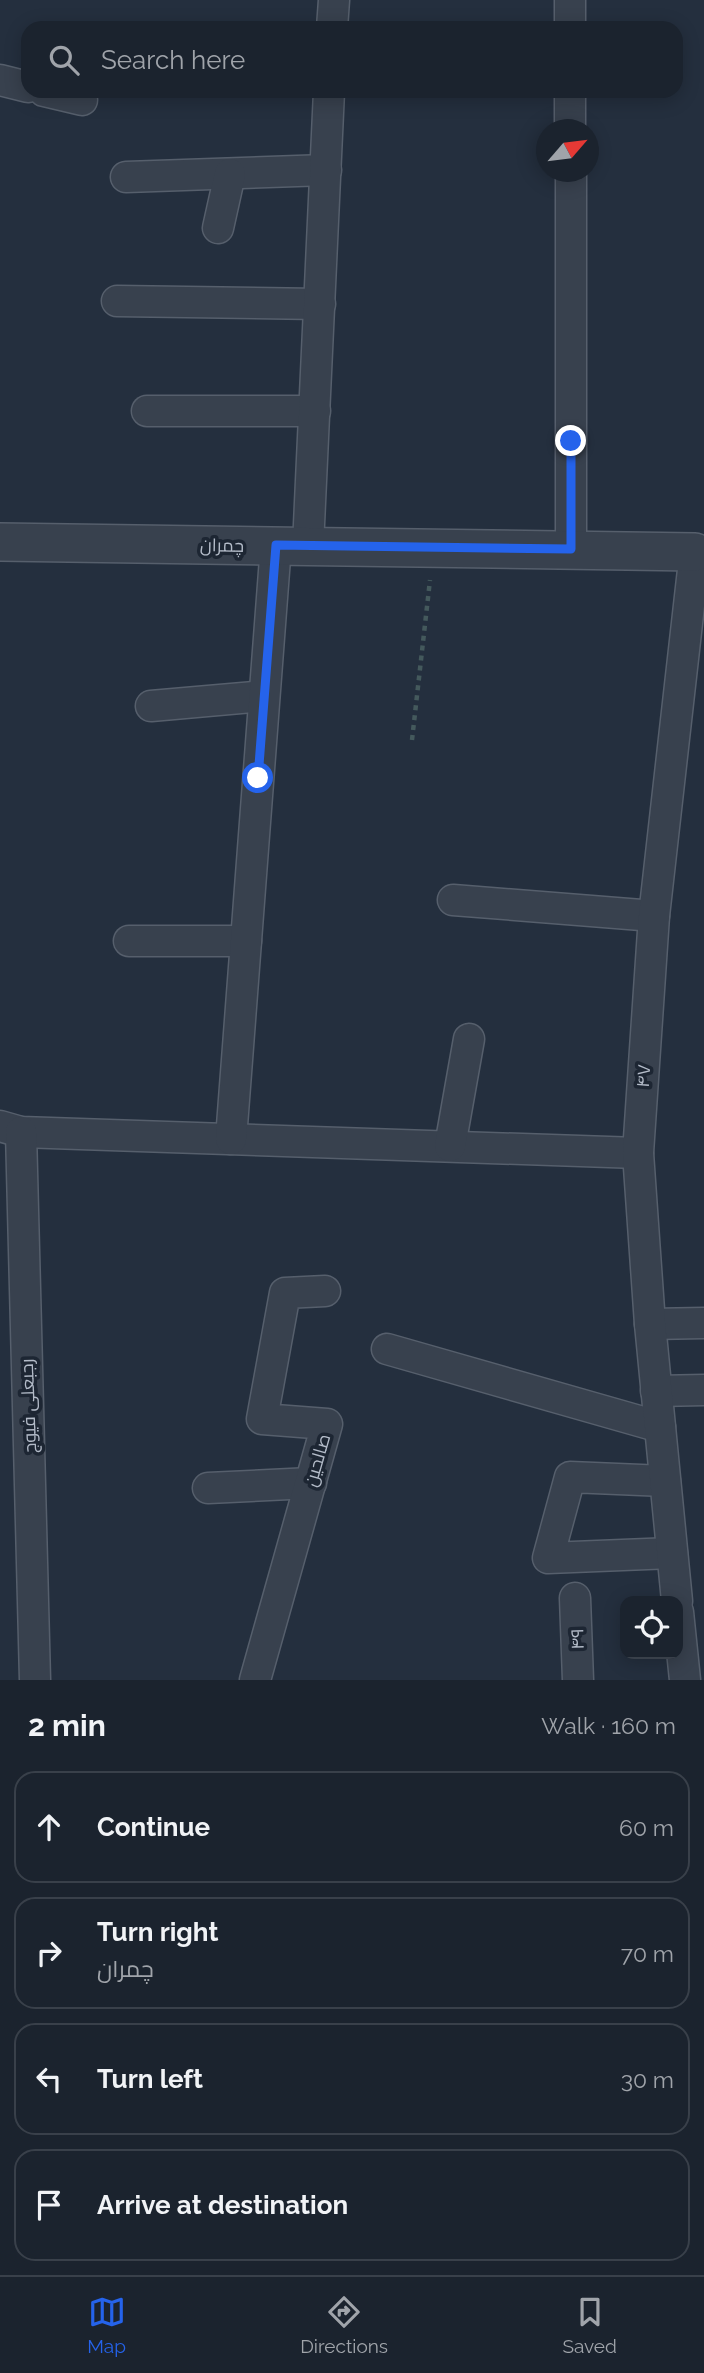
<!DOCTYPE html>
<html lang="en">
<head>
<meta charset="utf-8">
<style>
  :root { --surface:#1b232e; --page:#242b36; --text:#f1f3f6; --muted:#a0a4aa; --line:#39404a; --accent:#2563eb }
  body { margin:0; font-family:Raleway,Cairo,sans-serif; background:var(--page); color:var(--text) }
  .controls { position:absolute; right:21px; bottom:21px; display:grid; overflow:hidden; border-radius:14px; box-shadow:0 4px 18px #0003 }
  .controls button { width:63px; height:63px; display:grid; place-items:center; padding:0; border:0; border-bottom:2px solid var(--line); background:var(--surface); color:var(--text); font:35px sans-serif }
  .compass { position:absolute; left:536px; top:119px; width:63px; height:63px; border-radius:50%; background:var(--surface); box-shadow:0 4px 18px #0003; rotate:62deg }
  .stop { position:absolute; width:21px; height:21px; margin:-16px; border:5px solid #2563eb; border-radius:50%; background:#fff }
  .stop.end { background:#2563eb; border-color:#fff; box-shadow:0 2px 7px #0008 }
  .list { margin:0; padding:0; list-style:none }
  h2 { display:flex; justify-content:space-between; align-items:center; height:91px; margin:0; padding:0 28px; font-size:30px }
  h2 small { font-size:23px; font-weight:400; color:var(--muted) }
  .list li { display:grid; grid-template-columns:46px 1fr auto; gap:21px; align-items:center; box-sizing:border-box; height:112px; margin:0 14px 14px; padding:0 14px; border:2px solid var(--line); border-radius:21px }
  .list b { display:block; font-size:26px; white-space:nowrap }
  .list p { margin:0; font-size:23px; white-space:nowrap; color:var(--muted) }
  .list em { font-size:23px; font-style:normal; color:var(--muted) }
  .icon { flex:none; width:38px; height:38px; fill:none; stroke:currentColor; stroke-width:2; stroke-linecap:round; stroke-linejoin:round }
  .map { position:relative; flex:none; width:704px; height:1680px; overflow:hidden }
  .search { position:absolute; background:var(--surface); box-shadow:0 4px 18px #0003; left:21px; right:21px; top:21px; height:77px; display:flex; align-items:center; gap:18px; box-sizing:border-box; padding:0 24px; border-radius:21px; color:var(--muted); font-size:26px }
  .sheet { height:595px; background:var(--surface) }
  nav { display:flex; justify-content:space-around; align-items:center; box-sizing:border-box; height:98px; border-top:2px solid var(--line); background:var(--surface); font-size:19px; color:var(--muted) }
  nav a { display:grid; justify-items:center; gap:4px }
  nav .on { color:var(--accent) }
  .map>svg:first-child { display:block }
  .lines { fill:none; stroke-linecap:round; stroke-linejoin:round }
  .minor-casing { stroke:#565f6c; stroke-width:33 }
  .tertiary-casing { stroke:#565f6c; stroke-width:40 }
  .path { stroke:#44595c; stroke-width:4.5; stroke-dasharray:5 5; stroke-linecap:butt }
  .minor { stroke:#38414e; stroke-width:30 }
  .tertiary { stroke:#38414e; stroke-width:37 }
  .route { stroke:#2563eb; stroke-width:9 }
  .labels { text-anchor:middle; dominant-baseline:central; stroke-width:7; stroke-linejoin:round; paint-order:stroke }
  .street-label { font-size:18px; fill:#b4bcc9; stroke:#1d2633 }
</style>
</head>
<body>
<div class="map">
<svg width="704" height="1680" viewBox="0 0 704 1680">
  <rect width="100%" height="100%" fill="#242f3e"/>
  <g class="lines">
    <!-- minor casing -->
    <g class="minor-casing">
      <g id="minor">
        <polyline points="570,0 570,28"/>
        <polyline points="332,28 334,0"/>
        <polyline points="0,80 28,87"/>
        <polyline points="44,91 82,100"/>
        <polyline points="570,91 570,130"/>
        <polyline points="571,172 571,549"/>
        <polyline points="126,177 326,170"/>
        <polyline points="218,228 230,174"/>
        <polyline points="117,301 320,304"/>
        <polyline points="147,411 315,411"/>
        <polyline points="308,546 329,91"/>
        <polyline points="151,706 264,696"/>
        <polyline points="453,900 654,916"/>
        <polyline points="129,941 246,941"/>
        <polyline points="0,1126 21,1132 638,1153"/>
        <polyline points="21,1132 35,1680"/>
        <polyline points="231,1139 276,545"/>
        <polyline points="450,1146 469,1039"/>
        <polyline points="650,1324 704,1323"/>
        <polyline points="387,1349 660,1427"/>
        <polyline points="656,1391 704,1390"/>
        <polyline points="665,1481 570,1477 548,1558 672,1553"/>
        <polyline points="208,1488 311,1483"/>
        <polyline points="575,1598 578,1680"/>
        <polyline points="677,1601 650,1324 638,1153 654,916 695,552"/>
        <polyline points="678,1612 685,1680"/>
        <polyline points="255,1680 327,1424 262,1419 285,1293 325,1291"/>
      </g>
    </g>
    <!-- tertiary casing -->
    <g class="tertiary-casing">
      <polyline id="tertiary" points="0,542 695,552"/>
    </g>
    <!-- path -->
    <polyline class="path" points="412,740 430,580"/>
    <!-- minor -->
    <use href="#minor" class="minor"/>
    <!-- tertiary -->
    <use href="#tertiary" class="tertiary"/>
  </g>
  <g class="lines">
    <!-- route -->
    <polyline class="route" points="258,778 276,545 571,549 571,441"/>
  </g>
  <g class="labels">
    <!-- street labels -->
    <g class="street-label">
      <text transform="translate(222 545) rotate(1)">چمران</text>
      <text transform="translate(643 1076) rotate(-86)">۴۷</text>
      <text transform="translate(28 1406) rotate(-92)">رجبعلی فیوج</text>
      <text transform="translate(317 1460) rotate(-74)">صالحین</text>
      <text transform="translate(577 1639) rotate(-92)">۴۹</text>
    </g>
  </g>
</svg>
<div class="controls">
<button><svg class="icon" aria-label="locate" viewBox="0 0 24 24"><circle cx="12" cy="12" r="6"/><path d="M12 2v4M12 18v4M2 12h4M18 12h4"/></svg></button>
</div>
<svg class="compass" viewBox="-18 -18 36 36"><path d="M0-13l5 13h-10z" fill="#e53935"/><path d="M0 13l5-13h-10z" fill="#a0a4aa"/></svg>
<div class="stop" style="left:258px;top:778px"></div>
<div class="stop end" style="left:571px;top:441px"></div>
<div class="search"><svg class="icon" aria-label="search" viewBox="0 0 24 24"><circle cx="10" cy="10" r="6"/><path d="M15 15l6 6"/></svg>Search here</div>
</div>
<section class="sheet">
<h2>2 min<small>Walk · 160 m</small></h2>
<ul class="list">
<li><svg class="icon" aria-label="ahead" viewBox="0 0 24 24"><path d="M12 20V5M6 11l6-6 6 6"/></svg><div><b>Continue</b></div><em>60 m</em></li>
<li><svg class="icon" aria-label="right" viewBox="0 0 24 24"><path d="M7 20v-9h11M14 6l5 5-5 5"/></svg><div><b>Turn right</b><p>چمران</p></div><em>70 m</em></li>
<li><svg class="icon" aria-label="left" viewBox="0 0 24 24"><path d="M17 20v-9H6M10 6l-5 5 5 5"/></svg><div><b>Turn left</b></div><em>30 m</em></li>
<li><svg class="icon" aria-label="arrive" viewBox="0 0 24 24"><path d="M6 21V4h12l-3 4 3 4H6"/></svg><div><b>Arrive at destination</b></div></li>
</ul>
</section>
<nav>
<a class="on"><svg class="icon" aria-label="map" viewBox="0 0 24 24"><path d="M3 6l6-2 6 2 6-2v14l-6 2-6-2-6 2zM9 4v14M15 6v14"/></svg>Map</a>
<a><svg class="icon" aria-label="directions" viewBox="0 0 24 24"><path d="M12 3l9 9-9 9-9-9zM9 14v-3h6M13 9l2 2-2 2"/></svg>Directions</a>
<a><svg class="icon" aria-label="saved" viewBox="0 0 24 24"><path d="M7 4h10v16l-5-4-5 4z"/></svg>Saved</a>
</nav>
</body>
</html>
